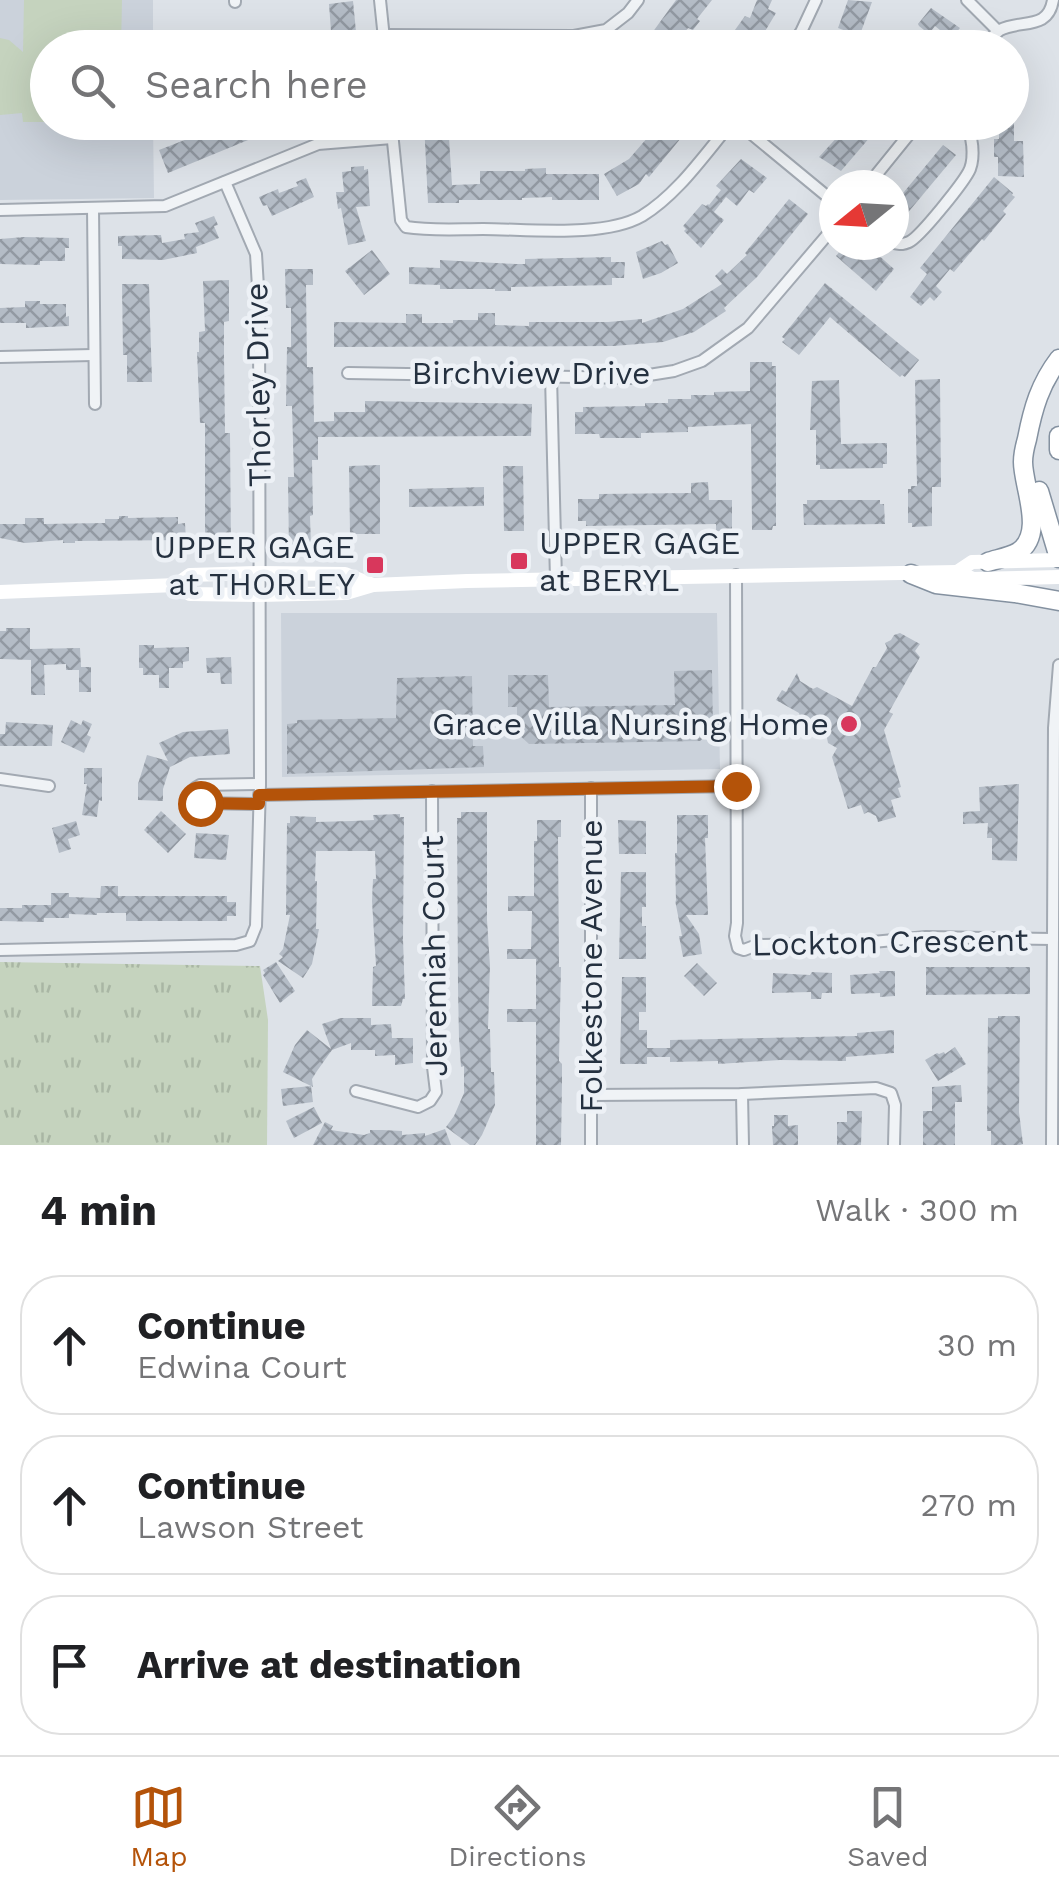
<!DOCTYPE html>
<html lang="en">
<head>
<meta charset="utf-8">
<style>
  :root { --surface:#fff; --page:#f6f6f6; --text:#202124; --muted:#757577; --line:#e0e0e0; --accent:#b45309 }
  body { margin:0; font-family:"Work Sans",sans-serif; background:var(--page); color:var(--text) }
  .compass { position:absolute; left:819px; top:170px; width:90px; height:90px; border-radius:50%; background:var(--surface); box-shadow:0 10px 40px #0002; rotate:252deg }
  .stop { position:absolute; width:30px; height:30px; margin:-22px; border:8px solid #b45309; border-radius:50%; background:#fff }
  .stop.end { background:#b45309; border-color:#fff; box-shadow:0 2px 10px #0008 }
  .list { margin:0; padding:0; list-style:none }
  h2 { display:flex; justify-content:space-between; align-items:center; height:130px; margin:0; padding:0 40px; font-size:42px }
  h2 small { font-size:32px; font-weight:400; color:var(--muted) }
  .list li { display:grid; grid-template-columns:65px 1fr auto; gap:30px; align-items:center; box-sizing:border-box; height:140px; margin:0 20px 20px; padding:0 20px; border:2px solid var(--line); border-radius:40px }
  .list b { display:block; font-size:38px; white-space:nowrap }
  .list p { margin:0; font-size:32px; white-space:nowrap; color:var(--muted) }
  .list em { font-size:32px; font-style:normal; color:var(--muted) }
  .icon { flex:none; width:55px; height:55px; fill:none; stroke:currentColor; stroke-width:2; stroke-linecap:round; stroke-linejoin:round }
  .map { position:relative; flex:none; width:1059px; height:1145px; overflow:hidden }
  .search { position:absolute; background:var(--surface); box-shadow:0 10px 40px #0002; left:30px; right:30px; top:30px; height:110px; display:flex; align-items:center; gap:25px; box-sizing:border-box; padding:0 35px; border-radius:55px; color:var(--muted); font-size:38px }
  .sheet { height:610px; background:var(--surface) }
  nav { display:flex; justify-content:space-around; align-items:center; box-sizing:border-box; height:140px; border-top:2px solid var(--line); background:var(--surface); font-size:28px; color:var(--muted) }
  nav a { display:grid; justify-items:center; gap:5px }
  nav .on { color:var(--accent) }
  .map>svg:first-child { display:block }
  .built { fill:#cbd2db }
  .grass { fill:url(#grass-tufts) }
  .pitch { fill:#c5d3be }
  .building { fill:url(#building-cross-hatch) }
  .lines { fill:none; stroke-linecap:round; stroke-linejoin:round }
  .street-casing { stroke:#a2a9b2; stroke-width:14 }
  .highway-casing { stroke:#8491a0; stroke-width:21 }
  .street { stroke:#f0f3f6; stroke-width:10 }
  .secondary { stroke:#fff; stroke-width:14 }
  .highway { stroke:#fff; stroke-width:18 }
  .route { stroke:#b45309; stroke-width:12 }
  .poi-dot { fill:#d8375c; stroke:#edf1f6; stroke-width:4 }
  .labels { text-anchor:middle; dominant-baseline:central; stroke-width:9; stroke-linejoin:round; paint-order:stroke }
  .street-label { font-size:32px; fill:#253140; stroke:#edf1f6 }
  .poi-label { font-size:32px; fill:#253140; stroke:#edf1f6; text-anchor:end }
</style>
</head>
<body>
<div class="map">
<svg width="1059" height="1145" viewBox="0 0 1059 1145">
  <defs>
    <pattern id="grass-tufts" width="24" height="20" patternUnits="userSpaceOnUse" patternTransform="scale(2.5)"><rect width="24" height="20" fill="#c5d3be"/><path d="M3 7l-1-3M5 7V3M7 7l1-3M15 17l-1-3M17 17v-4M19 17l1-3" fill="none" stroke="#a9b6a4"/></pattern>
    <pattern id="building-cross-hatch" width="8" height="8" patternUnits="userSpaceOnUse" patternTransform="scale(2.5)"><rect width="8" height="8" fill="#b4bcc6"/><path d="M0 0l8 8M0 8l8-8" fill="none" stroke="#9299a2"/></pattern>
  </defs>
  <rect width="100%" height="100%" fill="#dde2e8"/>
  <!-- built -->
  <g class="built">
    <polygon points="0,0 153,0 153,47 48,48 48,122 153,123 154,198 0,200"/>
    <polygon points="281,613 717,613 720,769 282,777"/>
  </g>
  <!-- grass -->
  <polygon class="grass" points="0,962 260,966 268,1020 267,1145 0,1145"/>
  <!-- pitch -->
  <polygon class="pitch" points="24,0 122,0 121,47 48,48 47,122 23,122 22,113 0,115 0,38 9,40 23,52"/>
  <!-- building -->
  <g class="building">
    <polygon points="676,0 712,0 697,19 700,21 693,30 688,28 673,48 638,48 652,33"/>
    <polygon points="757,0 772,0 768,9 776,13 755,48 722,48 745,16 750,18"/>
    <polygon points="848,0 872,2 855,48 836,48 846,31 838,28"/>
    <polygon points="353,1 357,42 332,45 329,4"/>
    <polygon points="931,8 960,28 951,39 935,26 929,34 919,26 918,24"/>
    <polygon points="231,122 289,123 168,173 159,150"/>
    <polygon points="424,122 448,122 452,185 480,184 480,171 525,171 525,169 546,168 546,174 599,174 599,200 552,200 552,197 522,198 522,200 459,200 459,203 428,203"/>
    <polygon points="661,122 685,122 690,127 649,177 646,174 639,184 617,196 604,174 629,159"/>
    <polygon points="851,122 883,122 841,171 819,157"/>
    <polygon points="999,122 1014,122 1014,141 1023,141 1024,177 998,176 998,157 994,157 994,139 999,139"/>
    <polygon points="943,145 956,155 900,222 894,216 894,204"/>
    <polygon points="741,159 767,178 754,193 749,190 737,206 726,197 714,212 724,220 701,248 684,231 686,229 683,226 702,204 706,206 708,204 709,205 721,190 716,186"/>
    <polygon points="364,166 364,170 368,169 370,206 356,207 366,241 348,245 341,208 338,209 336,192 344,192 342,172 351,171 351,167"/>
    <polygon points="994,177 1013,193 1012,195 1015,197 1003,211 1006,214 984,241 982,239 954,272 950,269 936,286 942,292 934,301 930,297 921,306 910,297 927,274 920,268"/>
    <polygon points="306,178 314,197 272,216 267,205 263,206 259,197 278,189 279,193 298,186 296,182"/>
    <polygon points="789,199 808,214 757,277 724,308 726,311 694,332 663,342 614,346 334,347 334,322 406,323 406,314 422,314 422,323 453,323 453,320 478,320 478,313 495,313 495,325 529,326 529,322 608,322 642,319 642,323 683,309 722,284 715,276 722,269 727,274 747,255 745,253"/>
    <polygon points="214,216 218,225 214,226 219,238 196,247 197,253 163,260 122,259 122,246 118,246 118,236 161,235 162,243 185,239 184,234 199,232 195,223"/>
    <polygon points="24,237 69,238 69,248 65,248 65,261 40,261 40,265 0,264 0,239"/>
    <polygon points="662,241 665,245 668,244 678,263 661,273 643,279 636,252"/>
    <polygon points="845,245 867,245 894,269 876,291 836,256"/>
    <polygon points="372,250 390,274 364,295 345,271"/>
    <polygon points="611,257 611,262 625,262 624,278 612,278 612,285 511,287 511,291 495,291 495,289 440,289 440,285 409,284 409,267 440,268 440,260 516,264 525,264 525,259"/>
    <polygon points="285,269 313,269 313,285 306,285 307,367 313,367 314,422 334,421 334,412 365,412 365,401 532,404 531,436 318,437 318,460 312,460 313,515 310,516 311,546 298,546 298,551 289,551 288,477 294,477 292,406 286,406 287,347 291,347 291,308 286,308"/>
    <polygon points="229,280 229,321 224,322 224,356 225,433 230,433 231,552 217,552 217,548 205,548 205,423 200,423 197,352 199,352 199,332 205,331 203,281"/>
    <polygon points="825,283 919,360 905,377 902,375 900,377 830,317 799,355 782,342 785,339 782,337"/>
    <polygon points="122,284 149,284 152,382 127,382 127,355 123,355"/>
    <polygon points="25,301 40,301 40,304 66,304 66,317 69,316 69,326 26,328 26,323 0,323 0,308 25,307"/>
    <polygon points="750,362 772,362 772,366 776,366 776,526 773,526 772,530 752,530 751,424 688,427 688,432 641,433 641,438 600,438 599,434 575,434 575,412 583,412 583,407 645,406 645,403 668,403 668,399 691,399 691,395 714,395 714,392 750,391"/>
    <polygon points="940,379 941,487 932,487 932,526 912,527 912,523 908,523 908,489 911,489 911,486 917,486 915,380"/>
    <polygon points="839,380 841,444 887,443 887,464 883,464 883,468 820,469 820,465 816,465 816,430 810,430 812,381"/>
    <polygon points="380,465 380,534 350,534 349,466"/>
    <polygon points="503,466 523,466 524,531 504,531"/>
    <polygon points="708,482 709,500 732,500 732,531 716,531 716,524 586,526 586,521 578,521 578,499 599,499 599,494 691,493 691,483"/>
    <polygon points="484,487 484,506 409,507 409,489"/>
    <polygon points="807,500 880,500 880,504 884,504 885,524 804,525 803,504 807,504"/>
    <polygon points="119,516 128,516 128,518 178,517 178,524 185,523 186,540 75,541 75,543 63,543 63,540 25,543 0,538 0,524 25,524 25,518 44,518 44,524 105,523 105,519 119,519"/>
    <polygon points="6,628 30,628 30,649 80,648 81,667 91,667 91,692 79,692 79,670 66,670 66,664 44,665 45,695 31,695 31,660 0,659 0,631 6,631"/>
    <polygon points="900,633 920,644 915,651 920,657 889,712 893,714 884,730 901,787 898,788 901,797 891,800 896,817 878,822 876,816 868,812 864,814 861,805 848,809 832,757 837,748 828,743 826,733 800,717 799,713 776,700 782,690 786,692 797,673 800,681 813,689 817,687 852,706 873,667 876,667 887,648 885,643 891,640 894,635"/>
    <polygon points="139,645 154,645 154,648 189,647 189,661 183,662 183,668 169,668 169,688 159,688 159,675 143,675 143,668 139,668"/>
    <polygon points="231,657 232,684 221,684 220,673 207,673 206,658"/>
    <polygon points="712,670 713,729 700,741 529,744 517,733 517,707 508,707 508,675 548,675 549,707 675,705 674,671"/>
    <polygon points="472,676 473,746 483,746 484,767 287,774 287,724 297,723 297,720 396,718 397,678"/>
    <polygon points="71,720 81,725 83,720 92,724 87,735 91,737 84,753 61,742"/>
    <polygon points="6,722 53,725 52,746 0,746 0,734 5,734"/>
    <polygon points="228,729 230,754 190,757 170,767 163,789 163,801 138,800 138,784 147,755 168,761 159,743 183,732"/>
    <polygon points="84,768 102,768 102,801 99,800 97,817 82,815 87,784 84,784"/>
    <polygon points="1019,784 1017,861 992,860 992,838 987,838 988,823 963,824 963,812 980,811 979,787"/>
    <polygon points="161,811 186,834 168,853 144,830"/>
    <polygon points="461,812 487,812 487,920 490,966 488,1029 490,1029 491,1072 494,1072 495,1105 482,1135 475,1145 470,1145 446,1127 454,1116 464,1093 464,1066 461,1067 459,1038 458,987 457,818 461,818"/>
    <polygon points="400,814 400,817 404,817 403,939 405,999 403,999 401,1006 372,1006 373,967 376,966 372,901 373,879 376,879 375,851 316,851 315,881 317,881 316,929 319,929 312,964 303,978 278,961 283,957 279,954 283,949 290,915 286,915 287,823 290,823 290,816 316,817 316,822 352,821 374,820 373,815"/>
    <polygon points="677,815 708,815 708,838 705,838 708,915 686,915 699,934 702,954 683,957 679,936 682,936 675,900 676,902 675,853 677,853"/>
    <polygon points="537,820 561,820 561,837 558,837 559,967 561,967 559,1061 562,1064 562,1082 561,1145 536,1145 536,1022 507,1022 507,1009 536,1009 536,959 507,959 507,949 531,949 532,911 508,911 508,896 534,896 534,841 537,841"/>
    <polygon points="618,820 646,821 646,854 619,854"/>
    <polygon points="76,821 80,835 68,839 71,849 59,853 52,828"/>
    <polygon points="196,833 229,835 226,860 194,858"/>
    <polygon points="621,872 646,872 646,907 642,907 642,926 646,926 646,959 619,959"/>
    <polygon points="101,886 118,886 118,896 227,896 227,902 236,902 236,916 227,916 227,921 126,921 126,913 97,913 97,915 69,914 69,918 44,918 44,922 0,921 0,908 22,908 22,905 51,905 51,893 69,893 69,897 100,898"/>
    <polygon points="276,962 295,991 280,1003 263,975 265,973 263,970"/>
    <polygon points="697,963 717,983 704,996 684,976"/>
    <polygon points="926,967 1030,967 1030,994 926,995"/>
    <polygon points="879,971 895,971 895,996 880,997 880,993 851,994 850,975 880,973"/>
    <polygon points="812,972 832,973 832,993 822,993 821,999 811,999 811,992 772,993 773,973 810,975"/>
    <polygon points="622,977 646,977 646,1012 639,1012 639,1030 647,1030 647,1048 670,1048 670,1040 857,1036 857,1033 894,1030 894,1053 846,1057 846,1061 780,1060 718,1064 718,1061 670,1062 670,1057 647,1057 647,1064 620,1064"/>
    <polygon points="998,1016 1020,1016 1019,1112 1023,1144 1020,1145 991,1145 991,1131 987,1131 988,1018 998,1018"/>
    <polygon points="341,1018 371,1018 371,1025 391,1024 392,1038 413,1038 413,1063 395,1065 395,1055 375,1056 375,1050 351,1050 351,1043 332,1050 317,1071 312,1079 313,1087 283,1072 295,1045 307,1030 331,1049 322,1024"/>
    <polygon points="955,1047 966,1064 938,1081 925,1060 937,1053 939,1054 944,1052 945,1054"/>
    <polygon points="961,1085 962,1102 955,1102 955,1145 923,1145 923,1111 932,1111 932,1087"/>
    <polygon points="311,1086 313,1102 283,1106 281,1089"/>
    <polygon points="314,1107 322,1123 294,1138 286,1121"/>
    <polygon points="847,1111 862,1111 861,1145 837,1145 837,1122 847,1122"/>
    <polygon points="774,1115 788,1115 788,1126 798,1125 798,1145 773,1145 772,1126 774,1126"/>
    <polygon points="325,1122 333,1126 331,1130 364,1135 370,1133 370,1130 383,1130 402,1131 402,1135 425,1133 425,1136 445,1129 451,1145 313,1145"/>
  </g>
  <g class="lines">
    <!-- street casing -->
    <g class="street-casing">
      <g id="street">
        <polyline points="380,0 385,48"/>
        <polyline points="967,0 998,31"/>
        <polyline points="235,2 235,0"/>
        <polyline points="384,35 574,36 606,30 628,13 638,0"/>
        <polyline points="789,48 801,32 816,0"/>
        <path d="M983 48C988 42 994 34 1000 30 1021 19 1048 31 1053 0"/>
        <path d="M391 122 401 220 406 227C431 231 458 229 483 229 527 229 604 238 642 216 678 194 704 155 732 122"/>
        <polyline points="737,122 834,202"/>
        <polyline points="868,185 919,122"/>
        <polyline points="93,208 95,404"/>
        <polyline points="0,210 165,206 318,144 392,138"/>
        <path d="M894 243C901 244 902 245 909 242 920 237 965 181 970 169 975 156 972 136 967 122"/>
        <polyline points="0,357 93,355"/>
        <polyline points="348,373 630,378 674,371 702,361 748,328 834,227"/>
        <polyline points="551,376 556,580"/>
        <polyline points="736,575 737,923 735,936 738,948 744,950 757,945 862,943 926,937 1053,939"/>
        <polyline points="0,779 49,786"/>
        <polyline points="591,788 591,1145"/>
        <polyline points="259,795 736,786"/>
        <polyline points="259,804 200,803 195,800 193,793 195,788 200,785 260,784"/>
        <polyline points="0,950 236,945 250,941 256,926 260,784 259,304 256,254 225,182"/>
        <polyline points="356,1091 418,1107 430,1101 436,1092 433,1067 432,791"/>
        <polyline points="742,1094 743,1145"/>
        <polyline points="591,1095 742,1094 876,1088 891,1093 895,1105 894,1145"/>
        <polyline points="1052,1145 1054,728 1059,665"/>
      </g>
    </g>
    <!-- highway casing -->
    <g class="highway-casing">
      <g id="highway">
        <polyline points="1059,436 1059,450"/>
        <polyline points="1039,491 1059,558"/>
        <path d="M988 562C997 559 1009 557 1018 552 1046 534 1023 487 1023 462 1023 454 1025 446 1027 439 1033 408 1040 384 1059 359"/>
        <polyline points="911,574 936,584 1015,593 1059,601"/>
      </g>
    </g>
    <!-- street -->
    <use href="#street" class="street"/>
    <!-- secondary -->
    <g class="secondary">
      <polyline points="957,572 972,562 1059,560"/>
      <polyline points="176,585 190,575 259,573 345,574 373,585"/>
      <polyline points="0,592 176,585 190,594 259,595 346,593 373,585 467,581 957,572 973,579 1059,577"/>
    </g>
    <!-- highway -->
    <use href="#highway" class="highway"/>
  </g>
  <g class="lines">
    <!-- route -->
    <polyline class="route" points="200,803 259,804 259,795 736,786"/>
  </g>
  <!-- markers -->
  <g class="poi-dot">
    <rect x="509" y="551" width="20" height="20" rx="5"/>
    <rect x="365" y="555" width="20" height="20" rx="5"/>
    <circle cx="849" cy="724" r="10"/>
  </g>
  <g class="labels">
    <!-- street labels -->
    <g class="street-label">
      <text x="531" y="373">Birchview Drive</text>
      <text transform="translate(258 385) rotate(-91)">Thorley Drive</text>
      <text transform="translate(890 942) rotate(-1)">Lockton Crescent</text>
      <text transform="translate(434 956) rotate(-91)">Jeremiah Court</text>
      <text transform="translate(591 966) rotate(-90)">Folkestone Avenue</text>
    </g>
    <!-- poi labels -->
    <g class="poi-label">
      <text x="539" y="543" text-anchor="start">UPPER GAGE<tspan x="539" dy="37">at BERYL</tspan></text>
      <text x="355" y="547">UPPER GAGE<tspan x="355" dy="37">at THORLEY</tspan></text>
      <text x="829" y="724">Grace Villa Nursing Home</text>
    </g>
  </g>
</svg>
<svg class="compass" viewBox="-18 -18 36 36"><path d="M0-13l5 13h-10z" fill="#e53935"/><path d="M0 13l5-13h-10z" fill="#757577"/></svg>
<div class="stop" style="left:200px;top:803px"></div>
<div class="stop end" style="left:736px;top:786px"></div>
<div class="search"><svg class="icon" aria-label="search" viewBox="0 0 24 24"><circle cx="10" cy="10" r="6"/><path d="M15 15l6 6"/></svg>Search here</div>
</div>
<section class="sheet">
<h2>4 min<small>Walk · 300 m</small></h2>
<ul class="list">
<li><svg class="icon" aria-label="ahead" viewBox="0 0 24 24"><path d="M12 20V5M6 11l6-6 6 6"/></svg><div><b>Continue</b><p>Edwina Court</p></div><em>30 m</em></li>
<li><svg class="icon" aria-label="ahead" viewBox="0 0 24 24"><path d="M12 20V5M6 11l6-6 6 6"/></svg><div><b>Continue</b><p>Lawson Street</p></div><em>270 m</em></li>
<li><svg class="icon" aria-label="arrive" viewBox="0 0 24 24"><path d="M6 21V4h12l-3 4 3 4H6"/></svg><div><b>Arrive at destination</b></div></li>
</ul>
</section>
<nav>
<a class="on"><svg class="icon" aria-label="map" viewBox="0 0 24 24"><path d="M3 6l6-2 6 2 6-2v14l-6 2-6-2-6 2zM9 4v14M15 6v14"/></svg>Map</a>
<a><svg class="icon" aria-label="directions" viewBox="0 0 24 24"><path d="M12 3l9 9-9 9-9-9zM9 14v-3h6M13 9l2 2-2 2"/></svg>Directions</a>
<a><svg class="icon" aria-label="saved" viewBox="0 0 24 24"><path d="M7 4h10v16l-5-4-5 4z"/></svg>Saved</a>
</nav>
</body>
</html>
